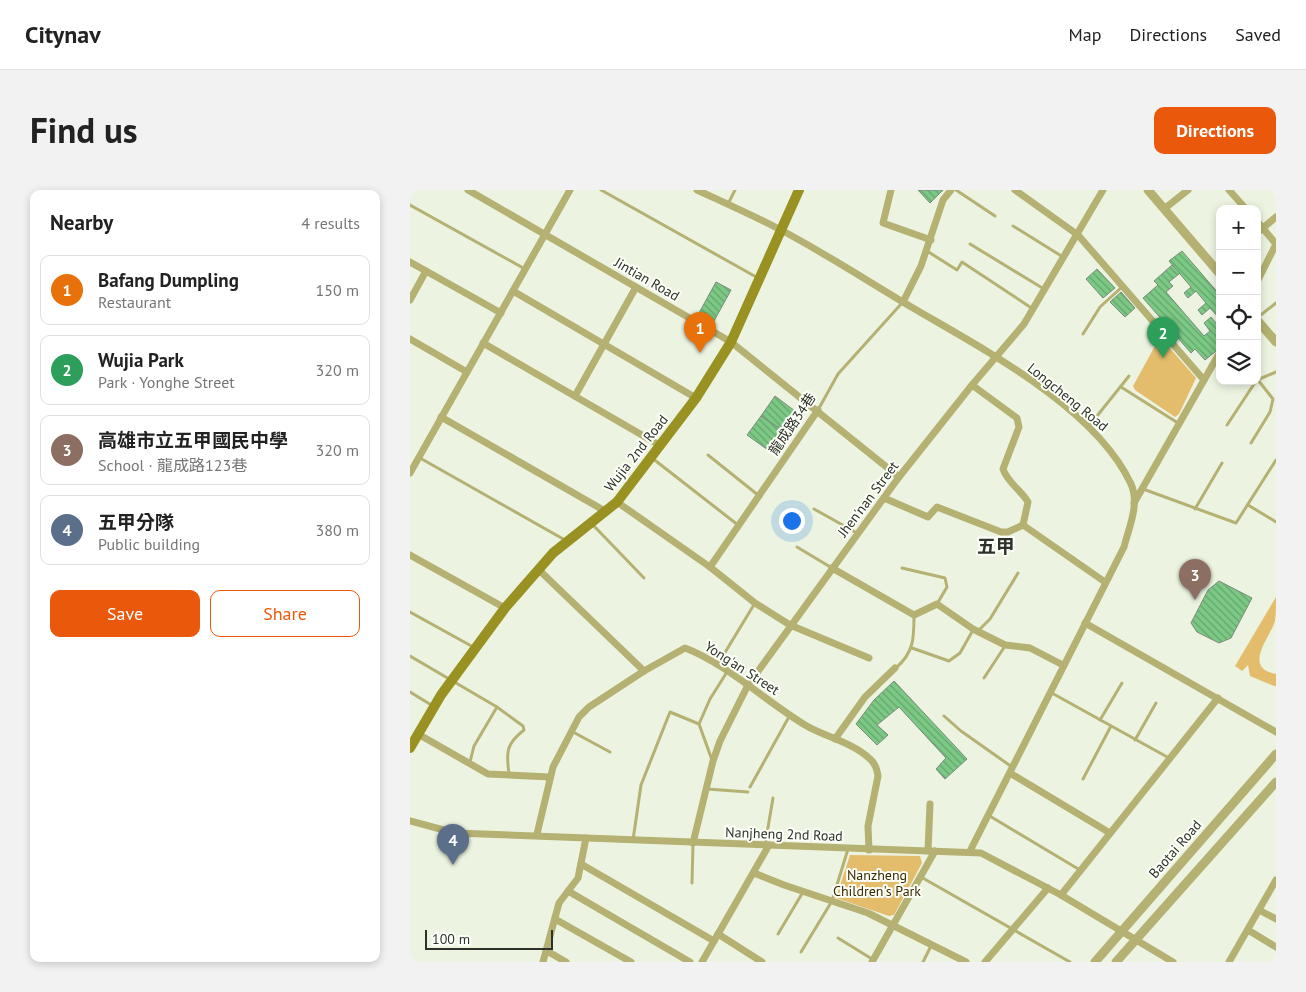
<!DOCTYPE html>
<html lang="en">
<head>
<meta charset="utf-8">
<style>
  :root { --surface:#fff; --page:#f2f2f2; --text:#222; --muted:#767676; --line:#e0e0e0; --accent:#ea580c }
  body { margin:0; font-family:"PT Sans","Noto Sans TC",sans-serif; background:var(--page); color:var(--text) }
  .controls { position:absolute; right:15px; top:15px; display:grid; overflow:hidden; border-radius:10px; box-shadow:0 2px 8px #0003 }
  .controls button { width:45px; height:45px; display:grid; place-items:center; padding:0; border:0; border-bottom:1px solid var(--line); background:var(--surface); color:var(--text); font:25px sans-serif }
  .scale { position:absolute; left:15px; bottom:12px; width:128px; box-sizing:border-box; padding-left:5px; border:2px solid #2e3129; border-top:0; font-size:14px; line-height:18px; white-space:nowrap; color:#2e3129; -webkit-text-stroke:4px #fcfff7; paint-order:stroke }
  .you { position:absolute; left:381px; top:330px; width:18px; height:18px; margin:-12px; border:4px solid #fff; border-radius:50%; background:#1a73e8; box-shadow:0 0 0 8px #1a73e833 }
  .badge { display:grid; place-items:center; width:32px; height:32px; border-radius:50%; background:var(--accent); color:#fff; font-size:16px; font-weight:700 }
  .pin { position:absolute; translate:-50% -41px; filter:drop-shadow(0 1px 2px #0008) }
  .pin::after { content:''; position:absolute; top:26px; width:18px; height:15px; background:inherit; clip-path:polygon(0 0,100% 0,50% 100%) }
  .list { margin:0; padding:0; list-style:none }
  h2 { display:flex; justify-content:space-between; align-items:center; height:65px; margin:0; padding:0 20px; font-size:21px }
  h2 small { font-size:16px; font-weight:400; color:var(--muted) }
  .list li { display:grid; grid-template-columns:32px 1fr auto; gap:15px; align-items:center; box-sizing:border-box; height:70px; margin:0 10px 10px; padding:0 10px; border:1px solid var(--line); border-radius:10px }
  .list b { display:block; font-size:19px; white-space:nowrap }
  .list p { margin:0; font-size:16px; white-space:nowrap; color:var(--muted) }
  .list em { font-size:16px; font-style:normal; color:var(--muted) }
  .actions { display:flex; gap:10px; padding:15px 20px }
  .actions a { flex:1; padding:11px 0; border:1px solid var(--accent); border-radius:10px; text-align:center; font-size:18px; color:var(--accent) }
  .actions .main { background:var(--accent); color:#fff }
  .icon { flex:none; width:28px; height:28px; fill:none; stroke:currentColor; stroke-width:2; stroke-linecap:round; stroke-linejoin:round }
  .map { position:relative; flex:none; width:866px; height:772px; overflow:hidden; border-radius:10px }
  header { display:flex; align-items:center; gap:30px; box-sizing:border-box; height:70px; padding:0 25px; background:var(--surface); border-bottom:1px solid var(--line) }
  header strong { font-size:24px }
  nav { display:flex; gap:28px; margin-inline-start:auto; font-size:18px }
  .intro { display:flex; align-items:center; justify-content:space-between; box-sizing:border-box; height:120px; padding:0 30px }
  h1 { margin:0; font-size:35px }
  .button { padding:12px 22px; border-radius:10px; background:var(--accent); color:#fff; font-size:18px; font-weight:700 }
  main { display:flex; gap:30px; padding:0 30px }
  aside { flex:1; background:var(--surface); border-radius:10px; box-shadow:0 2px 8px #0003 }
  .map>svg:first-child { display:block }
  .green { fill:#e3bc6c }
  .building { fill:url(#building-back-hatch); stroke:#7c8a7c }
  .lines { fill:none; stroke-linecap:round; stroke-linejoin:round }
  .service { stroke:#b5b172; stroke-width:3 }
  .minor { stroke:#b5b172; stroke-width:7 }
  .tertiary { stroke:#b5b172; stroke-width:9 }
  .secondary { stroke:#999121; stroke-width:10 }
  .labels { text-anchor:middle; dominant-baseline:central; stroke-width:4; stroke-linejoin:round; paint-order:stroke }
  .street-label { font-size:14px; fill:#2e3129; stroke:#fcfff7 }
  .park-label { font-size:14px; fill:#3b2900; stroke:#fcfff7 }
  .district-label { font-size:19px; font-weight:bold; fill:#2e3129; stroke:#fcfff7 }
</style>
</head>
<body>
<header>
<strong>Citynav</strong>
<nav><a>Map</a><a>Directions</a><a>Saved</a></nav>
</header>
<div class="intro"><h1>Find us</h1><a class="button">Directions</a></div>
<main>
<aside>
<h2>Nearby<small>4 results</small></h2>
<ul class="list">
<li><span class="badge" style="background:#e8710a">1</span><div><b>Bafang Dumpling</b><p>Restaurant</p></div><em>150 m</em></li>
<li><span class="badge" style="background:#2e9e5b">2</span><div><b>Wujia Park</b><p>Park · Yonghe Street</p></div><em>320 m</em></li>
<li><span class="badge" style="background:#8d6e63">3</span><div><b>高雄市立五甲國民中學</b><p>School · 龍成路123巷</p></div><em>320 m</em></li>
<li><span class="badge" style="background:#5c6f8a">4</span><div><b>五甲分隊</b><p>Public building</p></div><em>380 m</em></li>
</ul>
<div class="actions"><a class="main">Save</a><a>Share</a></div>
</aside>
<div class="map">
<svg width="866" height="772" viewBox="0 0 866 772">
  <defs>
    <pattern id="building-back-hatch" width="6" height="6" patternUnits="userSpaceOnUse" patternTransform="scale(1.25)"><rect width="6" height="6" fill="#7bc984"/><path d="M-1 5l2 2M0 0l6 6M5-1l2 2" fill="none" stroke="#65a46c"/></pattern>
  </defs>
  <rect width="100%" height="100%" fill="#ecf4e1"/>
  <!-- green -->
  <g class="green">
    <polygon points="750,147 786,188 769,224 765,227 725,200 723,196"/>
    <path d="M866 407C866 415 866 424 865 431 860 448 832 478 866 484V496H864L840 486 838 475 832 481 825 476Z"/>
    <polygon points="440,665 510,666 512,673 484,725 479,726 426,708"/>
  </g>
  <!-- building -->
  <g class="building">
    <polygon points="508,0 533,0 520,13"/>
    <polygon points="772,61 810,105 810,129 800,118 792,125 788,120 796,113 786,101 778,108 774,103 781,97 759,71"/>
    <polygon points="762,75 770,83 759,92 763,96 756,102 794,146 800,141 794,133 801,127 806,133 810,129 810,158 795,170 785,159 781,163 733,108 748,95 744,91"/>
    <polygon points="687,79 705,98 693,108 676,89"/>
    <polygon points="306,92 321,100 304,131 289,123"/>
    <polygon points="711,102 725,118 715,127 700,112"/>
    <polygon points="365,206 385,221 372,240 351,226"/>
    <polygon points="351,226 372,240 358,260 337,245"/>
    <polygon points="809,391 842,408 821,448 809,453 787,442 781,433 798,400"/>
    <polygon points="484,491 557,569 535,589 526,579 536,568 489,517 467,535 478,545 467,555 446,534 464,510"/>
  </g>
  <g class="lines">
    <!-- service -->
    <g class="service">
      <polyline points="191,0 348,88"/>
      <polyline points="546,0 585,26"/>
      <polyline points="318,14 325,0"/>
      <polyline points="0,15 115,79"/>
      <polyline points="603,36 653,67"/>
      <polyline points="560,54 634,99"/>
      <polyline points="517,61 547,80 552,72 623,119"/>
      <polyline points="847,128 866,113"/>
      <polyline points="673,144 690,117 712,97"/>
      <polyline points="847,190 866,182"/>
      <polyline points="711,197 768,233"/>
      <polyline points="408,220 428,184 492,113"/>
      <polyline points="817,235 846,191"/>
      <polyline points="679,236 719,186"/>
      <polyline points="841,253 860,222 863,209 848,190"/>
      <polyline points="298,265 348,305"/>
      <polyline points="10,268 155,350"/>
      <polyline points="242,268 328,335"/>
      <polyline points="733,299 826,333 866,270"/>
      <polyline points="838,315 866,332"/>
      <polyline points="404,319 447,343"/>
      <polyline points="785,319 812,273"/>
      <polyline points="183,335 234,388"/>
      <polyline points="387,357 422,378"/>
      <polyline points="492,378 535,388 537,397 527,414"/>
      <polyline points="0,422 65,458"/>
      <polyline points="569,440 580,429 608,383"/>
      <polyline points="502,458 539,471 550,463 563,440"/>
      <path d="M0 466 87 517 113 536 114 540C96 554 96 562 99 584"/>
      <polyline points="308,474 345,413"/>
      <path d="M486 478C504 462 504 448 504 426"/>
      <polyline points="574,488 595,456"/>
      <polyline points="0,502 23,516"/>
      <polyline points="640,502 759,568"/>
      <polyline points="534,526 551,541 602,577"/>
      <polyline points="690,530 712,493"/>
      <polyline points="289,534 300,509 317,482"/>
      <polyline points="163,542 200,562"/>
      <polyline points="725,550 746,513"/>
      <polyline points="60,572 64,556 87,517"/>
      <polyline points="673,589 701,536"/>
      <polyline points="340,597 380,525"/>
      <polyline points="297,599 338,602"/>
      <polyline points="578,625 670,680"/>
      <polyline points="223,650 231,595 260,522 289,534 302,570"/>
      <polyline points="355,655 363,608"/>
      <polyline points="511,687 660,772"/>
      <polyline points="282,693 283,654"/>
      <polyline points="368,744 393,702"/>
      <polyline points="428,748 462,769"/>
      <polyline points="391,762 422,711 438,659"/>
      <polyline points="513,772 522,754"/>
    </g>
    <!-- minor -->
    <g class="minor">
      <polyline points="58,0 321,152 489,287"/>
      <path d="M287 0C315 13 342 25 369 39 415 63 459 92 503 118 573 159 686 218 721 294 730 314 719 337 714 357L560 661"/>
      <polyline points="481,0 473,33 521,50"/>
      <polyline points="605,0 668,45 794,190"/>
      <polyline points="819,0 836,19"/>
      <polyline points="754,19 778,0"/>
      <polyline points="847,31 866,54"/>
      <polyline points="847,43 866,27"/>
      <polyline points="0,72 91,123"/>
      <polyline points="847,92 866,54"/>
      <polyline points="103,101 286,208"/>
      <polyline points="0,110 16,81"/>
      <polyline points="493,112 511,76 533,10 541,0"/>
      <polyline points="0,149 57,182"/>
      <polyline points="73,153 251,256"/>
      <path d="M562 195 607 228 609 237 593 279C597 292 611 300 618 312L613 335 695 392"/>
      <polyline points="165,206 226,97"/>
      <polyline points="31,227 195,321"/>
      <polyline points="0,283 160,0"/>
      <polyline points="474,308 518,327 527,317 591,342 598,342 613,335"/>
      <polyline points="207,312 300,377 345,413 380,435 459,468"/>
      <polyline points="724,313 810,162"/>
      <polyline points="0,365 95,418"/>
      <polyline points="300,377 408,220"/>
      <polyline points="422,378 504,425 527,414 563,439 595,455 620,458 653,475"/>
      <polyline points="128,379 234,481"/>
      <polyline points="675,433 866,542"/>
      <polyline points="8,544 78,584 140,587"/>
      <polyline points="425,549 455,507 485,478"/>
      <polyline points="600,583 700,643"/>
      <polyline points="0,631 45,643 571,663 651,705 763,772"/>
      <path d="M127 644 143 577 169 527 179 517 234 481 275 458C315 473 357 512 395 535 415 547 442 552 460 569 465 573 467 579 468 586L458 636 459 660"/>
      <polyline points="283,653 303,571 310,551 338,495 489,287 562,195 614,134 693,0"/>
      <polyline points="518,661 520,614"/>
      <polyline points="171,674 304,751"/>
      <polyline points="344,683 374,695 458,723 556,772"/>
      <polyline points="158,701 280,772"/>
      <polyline points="651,705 808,508"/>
      <polyline points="849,720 866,729"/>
      <polyline points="145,729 221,772"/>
      <polyline points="838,740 866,757"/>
      <polyline points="308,744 352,772"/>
      <polyline points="137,761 156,772"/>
      <polyline points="133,772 149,713 168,688 176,648"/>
      <polyline points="292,772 359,655"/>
      <polyline points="462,772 525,661"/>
      <polyline points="575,772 638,698"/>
      <polyline points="819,772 866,690"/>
    </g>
    <!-- tertiary -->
    <g class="tertiary">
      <polyline points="738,0 810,84"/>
      <polyline points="847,130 866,152"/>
      <polyline points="685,772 866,564"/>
      <polyline points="706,772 866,592"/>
    </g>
    <!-- secondary -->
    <polyline class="secondary" points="0,558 31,505 95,418 143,363 207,312 286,208 321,152 389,0"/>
  </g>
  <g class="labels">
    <!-- street labels -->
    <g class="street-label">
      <text transform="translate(237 89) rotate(30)">Jintian Road</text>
      <text transform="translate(658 207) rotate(39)">Longcheng Road</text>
      <text transform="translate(382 234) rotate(-56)">龍成路34巷</text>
      <text transform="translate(226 263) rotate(-52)">Wujia 2nd Road</text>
      <text transform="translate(458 309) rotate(-53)">Jhen'nan Street</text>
      <text transform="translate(332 478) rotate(33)">Yong'an Street</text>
      <text transform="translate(374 644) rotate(2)">Nanjheng 2nd Road</text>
      <text transform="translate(765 659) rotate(-49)">Baotai Road</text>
    </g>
    <!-- park labels -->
    <g class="park-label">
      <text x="467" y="685">Nanzheng<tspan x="467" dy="16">Children's Park</tspan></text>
    </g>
    <!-- district labels -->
    <g class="district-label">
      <text x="586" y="356">五甲</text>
    </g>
  </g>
</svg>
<div class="controls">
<button>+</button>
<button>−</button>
<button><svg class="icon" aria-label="locate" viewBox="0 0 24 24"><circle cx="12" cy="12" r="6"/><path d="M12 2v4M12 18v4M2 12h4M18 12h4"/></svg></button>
<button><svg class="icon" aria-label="layers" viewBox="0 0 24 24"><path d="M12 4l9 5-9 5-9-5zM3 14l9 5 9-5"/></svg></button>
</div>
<div class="scale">100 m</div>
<div class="you"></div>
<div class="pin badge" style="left:290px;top:163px;background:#e8710a">1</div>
<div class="pin badge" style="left:753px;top:168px;background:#2e9e5b">2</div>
<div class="pin badge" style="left:785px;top:410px;background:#8d6e63">3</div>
<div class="pin badge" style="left:43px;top:675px;background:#5c6f8a">4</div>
</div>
</main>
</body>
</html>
